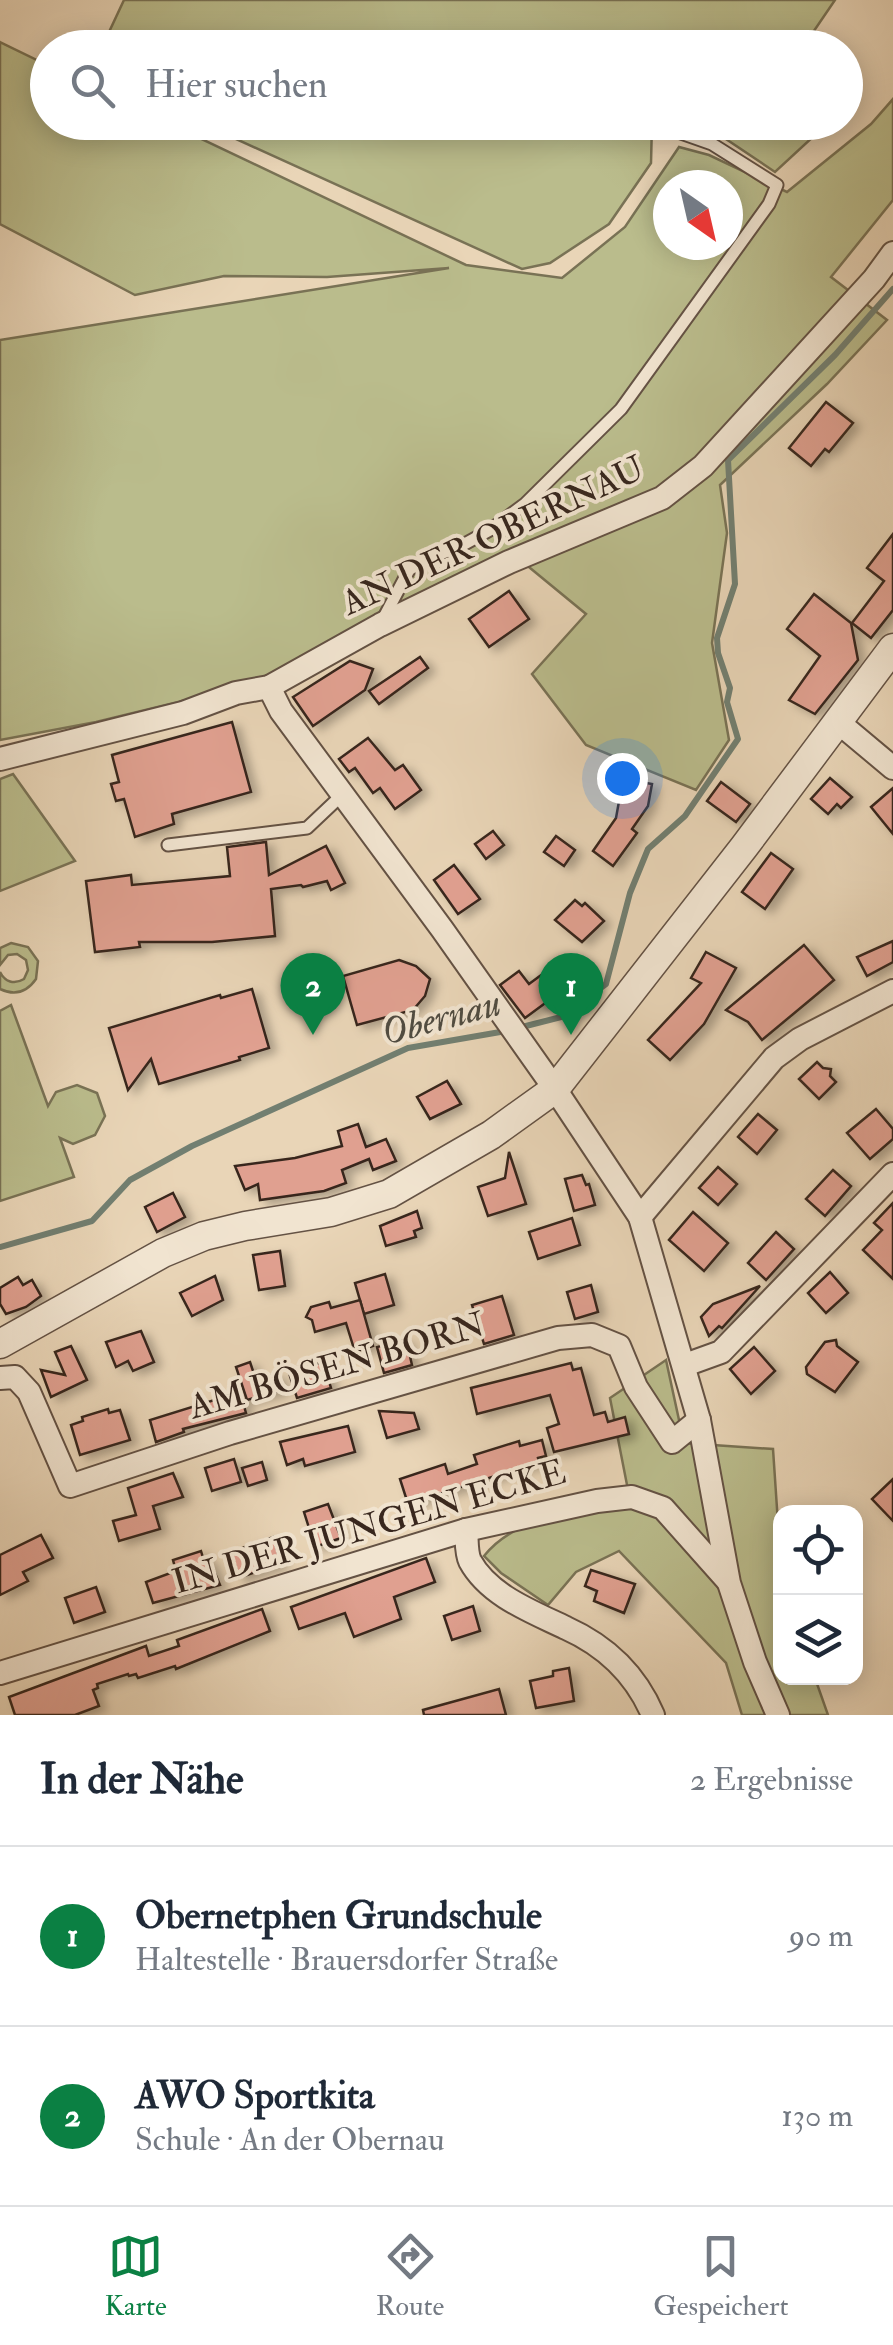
<!DOCTYPE html>
<html lang="de">
<head>
<meta charset="utf-8">
<style>
  :root { --surface:#fff; --page:#f2f2f3; --text:#1f2937; --muted:#747a83; --line:#e0e1e3; --accent:#0b8043 }
  body { margin:0; font-family:"IM FELL Double Pica",serif; background:var(--page); color:var(--text) }
  .controls { position:absolute; right:30px; bottom:30px; display:grid; overflow:hidden; border-radius:20px; box-shadow:0 5px 25px #0003 }
  .controls button { width:90px; height:90px; display:grid; place-items:center; padding:0; border:0; border-bottom:2px solid var(--line); background:var(--surface); color:var(--text); font:50px sans-serif }
  .compass { position:absolute; left:653px; top:170px; width:90px; height:90px; border-radius:50%; background:var(--surface); box-shadow:0 5px 25px #0003; rotate:146deg }
  .you { position:absolute; left:622px; top:778px; width:35px; height:35px; margin:-25px; border:8px solid #fff; border-radius:50%; background:#1a73e8; box-shadow:0 0 0 15px #1a73e833 }
  .badge { display:grid; place-items:center; width:65px; height:65px; border-radius:50%; background:var(--accent); color:#fff; font-size:32px; font-weight:700 }
  .pin { position:absolute; translate:-50% -82px; filter:drop-shadow(0 2px 5px #0008) }
  .pin::after { content:''; position:absolute; top:52px; width:35px; height:30px; background:inherit; clip-path:polygon(0 0,100% 0,50% 100%) }
  .list { margin:0; padding:0; list-style:none }
  h2 { display:flex; justify-content:space-between; align-items:center; height:130px; margin:0; padding:0 40px; font-size:42px }
  h2 small { font-size:32px; font-weight:400; color:var(--muted) }
  .list li { display:grid; grid-template-columns:65px 1fr auto; gap:30px; align-items:center; box-sizing:border-box; height:180px; padding:0 40px; border-top:2px solid var(--line) }
  .list b { display:block; font-size:38px; white-space:nowrap }
  .list p { margin:0; font-size:32px; white-space:nowrap; color:var(--muted) }
  .list em { font-size:32px; font-style:normal; color:var(--muted) }
  .icon { flex:none; width:55px; height:55px; fill:none; stroke:currentColor; stroke-width:2; stroke-linecap:round; stroke-linejoin:round }
  .map { position:relative; flex:none; width:893px; height:1715px; overflow:hidden }
  .search { position:absolute; background:var(--surface); box-shadow:0 5px 25px #0003; left:30px; right:30px; top:30px; height:110px; display:flex; align-items:center; gap:25px; box-sizing:border-box; padding:0 35px; border-radius:55px; color:var(--muted); font-size:38px }
  .sheet { height:490px; background:var(--surface) }
  nav { display:flex; justify-content:space-around; align-items:center; box-sizing:border-box; height:140px; border-top:2px solid var(--line); background:var(--surface); font-size:28px; color:var(--muted) }
  nav a { display:grid; justify-items:center; gap:5px }
  nav .on { color:var(--accent) }
  .map>svg:first-child { display:block }
  .green { fill:#babc8c; stroke:#797255; stroke-width:2.5; fill-rule:evenodd }
  .lines { fill:none; stroke-linecap:round; stroke-linejoin:round }
  .stream { stroke:#727f71; stroke-width:6 }
  .building { fill:#e0a090; stroke:#38271e; stroke-width:2.5; filter:url(#shadow) }
  .service-casing { stroke:#645244; stroke-width:15 }
  .minor-casing { stroke:#645244; stroke-width:26 }
  .tertiary-casing { stroke:#645244; stroke-width:31 }
  .service { stroke:#f1e4d0; stroke-width:11 }
  .minor { stroke:#f1e4d0; stroke-width:22 }
  .tertiary { stroke:#f1e4d0; stroke-width:28 }
  .labels { text-anchor:middle; dominant-baseline:central; stroke-width:8; stroke-linejoin:round; paint-order:stroke }
  .street-label { font-size:35px; fill:#38271e; stroke:#f1e4d0 }
  .water-label { font-size:38px; font-style:italic; fill:#504c41; stroke:#f1e4d0 }
</style>
</head>
<body>
<div class="map">
<svg width="893" height="1715" viewBox="0 0 893 1715">
  <defs>
    <filter id="shadow"><feDropShadow dx="7" dy="4" stdDeviation="5" flood-color="#0004"/></filter>
  </defs>
  <rect width="100%" height="100%" fill="#e9d5b7"/>
  <filter id="stains"><feTurbulence type="fractalNoise" baseFrequency=".002" numOctaves="4"/><feColorMatrix values="0 0 0 0 .2 0 0 0 0 .09 0 0 0 0 .02 0 0 0 .5 -.17"/></filter>
  <radialGradient id="worn" r=".72"><stop offset=".6" stop-color="#630" stop-opacity="0"/><stop offset="1" stop-color="#630" stop-opacity=".3"/></radialGradient>
  <!-- green -->
  <g class="green">
    <polygon points="124,0 835,0 803,47 102,47"/>
    <path d="M0 42 47 65 48 122 168 123 466 265 562 278 625 227 679 147 709 155 787 192 871 124 893 99V200L831 277 887 320 827 384 720 485 727 533 712 643 729 740 696 790 586 745 532 674 586 614 524 563 273 679 96 722 0 740V340L449 268 327 277 224 276 135 295 0 224ZM668 185H728V245H668Z"/>
    <polygon points="201,123 652,123 651,163 609,224 550,263 522,269"/>
    <polygon points="702,123 828,123 775,172"/>
    <polygon points="13,774 75,861 0,891 0,779"/>
    <path d="M11 943 28 947 38 961 36 979C27 992 15 996 0 989V972C5 982 14 985 24 979L28 970 26 960 17 954 8 955 0 965V948Z"/>
    <polygon points="11,1005 48,1106 56,1092 77,1085 97,1093 105,1116 95,1135 73,1144 60,1138 74,1177 0,1201 0,1011"/>
    <path d="M666 1360 684 1443 773 1449 780 1553V1678H815L828 1715H742L726 1663 619 1551 576 1572 548 1605 501 1573 484 1556C515 1516 583 1508 629 1495L610 1398Z"/>
  </g>
  <g class="lines">
    <!-- stream -->
    <g class="stream">
      <polyline points="518,1028 561,1017 606,984 630,893 648,849 685,816 738,739 727,702 730,688 718,653 717,638 735,584 728,460 835,355 893,289"/>
      <polyline points="0,1247 92,1221 130,1180 192,1146 408,1048 506,1031"/>
    </g>
  </g>
  <!-- building -->
  <g class="building">
    <polygon points="826,402 853,423 829,452 825,449 811,466 789,448"/>
    <polygon points="893,534 893,610 871,638 852,623 884,581 867,568"/>
    <polygon points="509,591 529,619 489,647 469,619"/>
    <polygon points="814,594 851,623 858,660 815,714 789,700 820,656 787,629"/>
    <polygon points="420,657 428,668 379,704 369,691"/>
    <polygon points="350,661 373,669 365,690 313,726 293,697"/>
    <polygon points="232,722 251,792 172,814 174,824 135,837 124,799 116,801 111,784 119,782 112,755"/>
    <polygon points="368,738 395,770 403,765 421,790 395,809 380,788 373,793 355,768 349,772 339,759"/>
    <polygon points="830,778 852,797 841,808 837,804 828,814 811,799"/>
    <polygon points="623,779 652,784 648,806 632,829 637,833 613,866 593,851 616,818"/>
    <polygon points="721,782 750,804 736,822 707,801"/>
    <polygon points="893,788 893,834 871,807"/>
    <polygon points="493,831 504,845 486,859 475,844"/>
    <polygon points="556,836 575,850 564,866 544,852"/>
    <polygon points="266,842 269,875 326,846 345,883 331,890 327,881 303,887 301,885 271,889 275,936 212,942 139,942 140,947 95,952 86,881 131,875 132,885 230,876 227,847"/>
    <polygon points="771,853 793,869 765,909 742,892"/>
    <polygon points="454,865 480,899 458,914 434,880"/>
    <polygon points="575,900 582,906 585,903 604,921 582,942 555,920"/>
    <polygon points="893,941 893,962 867,976 857,957"/>
    <polygon points="804,945 834,980 762,1040 748,1022 726,1010"/>
    <polygon points="706,952 736,968 704,1024 670,1060 648,1040 701,983 691,978"/>
    <polygon points="399,960 416,966 430,979 425,996 413,1010 357,1025 343,976"/>
    <polygon points="552,967 567,987 525,1018 500,985 519,971 529,984"/>
    <polygon points="252,989 269,1048 239,1057 240,1060 159,1084 151,1059 128,1090 109,1028 220,995 221,998"/>
    <polygon points="817,1062 823,1068 831,1069 830,1076 836,1082 819,1099 799,1079"/>
    <polygon points="447,1081 461,1104 430,1119 417,1097"/>
    <polygon points="876,1109 893,1129 893,1139 870,1159 847,1133"/>
    <polygon points="758,1114 777,1130 757,1154 738,1137"/>
    <polygon points="358,1124 366,1147 386,1139 396,1161 373,1170 369,1159 342,1170 346,1183 324,1191 260,1200 258,1184 245,1190 235,1166 295,1158 342,1146 338,1131"/>
    <polygon points="509,1152 526,1204 488,1216 478,1187 505,1178"/>
    <polygon points="718,1167 737,1184 718,1205 699,1188"/>
    <polygon points="833,1170 851,1186 825,1216 806,1199"/>
    <polygon points="582,1175 586,1185 589,1184 595,1205 574,1211 565,1179"/>
    <polygon points="173,1193 185,1217 157,1232 145,1207"/>
    <polygon points="893,1203 893,1279 863,1250 882,1230 874,1223"/>
    <polygon points="417,1211 422,1228 414,1231 416,1237 386,1246 380,1226"/>
    <polygon points="693,1212 728,1243 704,1271 669,1240"/>
    <polygon points="572,1218 580,1245 538,1259 529,1232"/>
    <polygon points="776,1232 794,1249 766,1280 748,1263"/>
    <polygon points="280,1251 285,1286 259,1290 253,1255"/>
    <polygon points="830,1272 848,1293 826,1313 808,1293"/>
    <polygon points="385,1274 394,1305 364,1314 355,1283"/>
    <polygon points="215,1276 223,1300 192,1316 180,1293"/>
    <polygon points="18,1277 23,1285 32,1280 41,1296 26,1307 6,1314 0,1304 0,1288"/>
    <polygon points="591,1285 598,1312 575,1319 567,1292"/>
    <polygon points="760,1286 722,1328 719,1326 709,1336 701,1317 713,1304"/>
    <polygon points="502,1296 514,1335 484,1344 472,1305"/>
    <polygon points="360,1300 373,1346 355,1352 346,1323 315,1332 312,1320 306,1317 311,1307 329,1302 331,1308"/>
    <polygon points="141,1331 154,1362 133,1371 128,1361 116,1367 106,1342"/>
    <polygon points="406,1339 412,1365 384,1373 377,1347"/>
    <polygon points="836,1340 837,1346 858,1362 835,1392 807,1374 806,1367 825,1342"/>
    <polygon points="71,1346 87,1380 51,1397 41,1370 65,1375 55,1352"/>
    <polygon points="754,1347 775,1371 751,1394 730,1369"/>
    <polygon points="250,1362 256,1380 277,1374 282,1390 247,1400 236,1367"/>
    <polygon points="323,1362 331,1388 297,1398 289,1373"/>
    <polygon points="571,1363 573,1370 581,1368 594,1415 605,1412 608,1422 625,1417 629,1434 554,1452 547,1428 559,1424 550,1395 477,1414 471,1388"/>
    <polygon points="240,1392 246,1413 183,1429 184,1432 156,1442 150,1420"/>
    <polygon points="108,1409 109,1413 120,1410 130,1440 80,1455 71,1425 83,1421 82,1417"/>
    <polygon points="379,1411 414,1413 419,1429 387,1438"/>
    <polygon points="348,1426 355,1452 305,1466 303,1459 287,1465 280,1442"/>
    <polygon points="542,1440 546,1456 538,1458 539,1462 408,1504 400,1479 445,1464 448,1474 477,1464 474,1455 519,1441 520,1446"/>
    <polygon points="234,1459 241,1482 212,1491 205,1468"/>
    <polygon points="262,1462 267,1480 248,1486 242,1468"/>
    <polygon points="173,1473 183,1497 153,1506 160,1529 119,1541 113,1521 136,1515 128,1488"/>
    <polygon points="893,1479 893,1521 872,1499"/>
    <polygon points="328,1504 341,1538 315,1547 304,1512"/>
    <polygon points="41,1535 53,1558 23,1572 28,1581 0,1595 0,1555"/>
    <polygon points="273,1537 281,1563 239,1578 231,1552"/>
    <polygon points="201,1551 204,1561 209,1559 220,1585 153,1603 146,1582 176,1571 173,1560"/>
    <polygon points="426,1558 435,1582 394,1597 401,1619 354,1637 345,1613 299,1629 291,1607"/>
    <polygon points="591,1570 635,1584 624,1613 594,1601 597,1591 585,1586"/>
    <polygon points="96,1587 105,1612 74,1623 65,1598"/>
    <polygon points="473,1606 480,1631 452,1640 444,1616"/>
    <polygon points="262,1609 270,1631 176,1669 175,1666 138,1678 136,1674 129,1676 128,1674 97,1684 98,1688 93,1690 99,1706 75,1715 15,1715 9,1697 146,1646 149,1656 179,1646 177,1640"/>
    <polygon points="569,1668 574,1701 536,1708 530,1681 553,1676 553,1671"/>
    <polygon points="499,1689 506,1715 424,1715 423,1710"/>
  </g>
  <g class="lines">
    <!-- service casing -->
    <g class="service-casing">
      <g id="service">
        <polyline points="382,621 409,570 420,562 461,546 490,530 525,504 621,409 769,204 777,185 712,144 675,131"/>
        <polyline points="168,845 307,828 343,794"/>
      </g>
    </g>
    <!-- minor casing -->
    <g class="minor-casing">
      <g id="minor">
        <polyline points="269,687 281,711 442,929 555,1089 640,1217 699,1420 729,1583 755,1662 778,1715"/>
        <polyline points="838,722 893,768"/>
        <polyline points="0,759 183,713 236,693 269,687 380,625 509,562 662,498 703,466 874,279 893,253"/>
        <polyline points="640,1217 774,1058 800,1039 893,991"/>
        <polyline points="685,1365 721,1352 893,1174"/>
        <polyline points="0,1378 15,1377 29,1392 70,1486 230,1433 558,1338 592,1335 619,1346 636,1387 672,1442 699,1420"/>
        <path d="M466 1530C467 1539 466 1553 470 1561 489 1596 533 1612 566 1628 606 1646 636 1675 653 1715"/>
        <polyline points="0,1673 466,1530 597,1501 632,1497 663,1508 727,1580"/>
      </g>
    </g>
    <!-- tertiary casing -->
    <g class="tertiary-casing">
      <polyline id="tertiary" points="0,1344 163,1253 204,1236 245,1226 331,1212 389,1194 491,1135 555,1089 744,847 893,648"/>
    </g>
    <!-- service -->
    <use href="#service" class="service"/>
    <!-- minor -->
    <use href="#minor" class="minor"/>
    <!-- tertiary -->
    <use href="#tertiary" class="tertiary"/>
  </g>
  <g class="labels">
    <!-- street labels -->
    <g class="street-label">
      <text transform="translate(493 536) rotate(-25)">AN DER OBERNAU</text>
      <text transform="translate(337 1366) rotate(-16)">AM BÖSEN BORN</text>
      <text transform="translate(369 1527) rotate(-16)">IN DER JUNGEN ECKE</text>
    </g>
    <!-- water labels -->
    <g class="water-label">
      <text transform="translate(441 1018) rotate(-15)">Obernau</text>
    </g>
  </g>
  <rect width="100%" height="100%" filter="url(#stains)"/>
  <rect width="100%" height="100%" fill="url(#worn)"/>
</svg>
<div class="controls">
<button><svg class="icon" aria-label="locate" viewBox="0 0 24 24"><circle cx="12" cy="12" r="6"/><path d="M12 2v4M12 18v4M2 12h4M18 12h4"/></svg></button>
<button><svg class="icon" aria-label="layers" viewBox="0 0 24 24"><path d="M12 4l9 5-9 5-9-5zM3 14l9 5 9-5"/></svg></button>
</div>
<svg class="compass" viewBox="-18 -18 36 36"><path d="M0-13l5 13h-10z" fill="#e53935"/><path d="M0 13l5-13h-10z" fill="#747a83"/></svg>
<div class="you"></div>
<div class="pin badge" style="left:571px;top:1035px">1</div>
<div class="pin badge" style="left:313px;top:1035px">2</div>
<div class="search"><svg class="icon" aria-label="search" viewBox="0 0 24 24"><circle cx="10" cy="10" r="6"/><path d="M15 15l6 6"/></svg>Hier suchen</div>
</div>
<section class="sheet">
<h2>In der Nähe<small>2 Ergebnisse</small></h2>
<ul class="list">
<li><span class="badge">1</span><div><b>Obernetphen Grundschule</b><p>Haltestelle · Brauersdorfer Straße</p></div><em>90 m</em></li>
<li><span class="badge">2</span><div><b>AWO Sportkita</b><p>Schule · An der Obernau</p></div><em>130 m</em></li>
</ul>
</section>
<nav>
<a class="on"><svg class="icon" aria-label="map" viewBox="0 0 24 24"><path d="M3 6l6-2 6 2 6-2v14l-6 2-6-2-6 2zM9 4v14M15 6v14"/></svg>Karte</a>
<a><svg class="icon" aria-label="directions" viewBox="0 0 24 24"><path d="M12 3l9 9-9 9-9-9zM9 14v-3h6M13 9l2 2-2 2"/></svg>Route</a>
<a><svg class="icon" aria-label="saved" viewBox="0 0 24 24"><path d="M7 4h10v16l-5-4-5 4z"/></svg>Gespeichert</a>
</nav>
</body>
</html>
